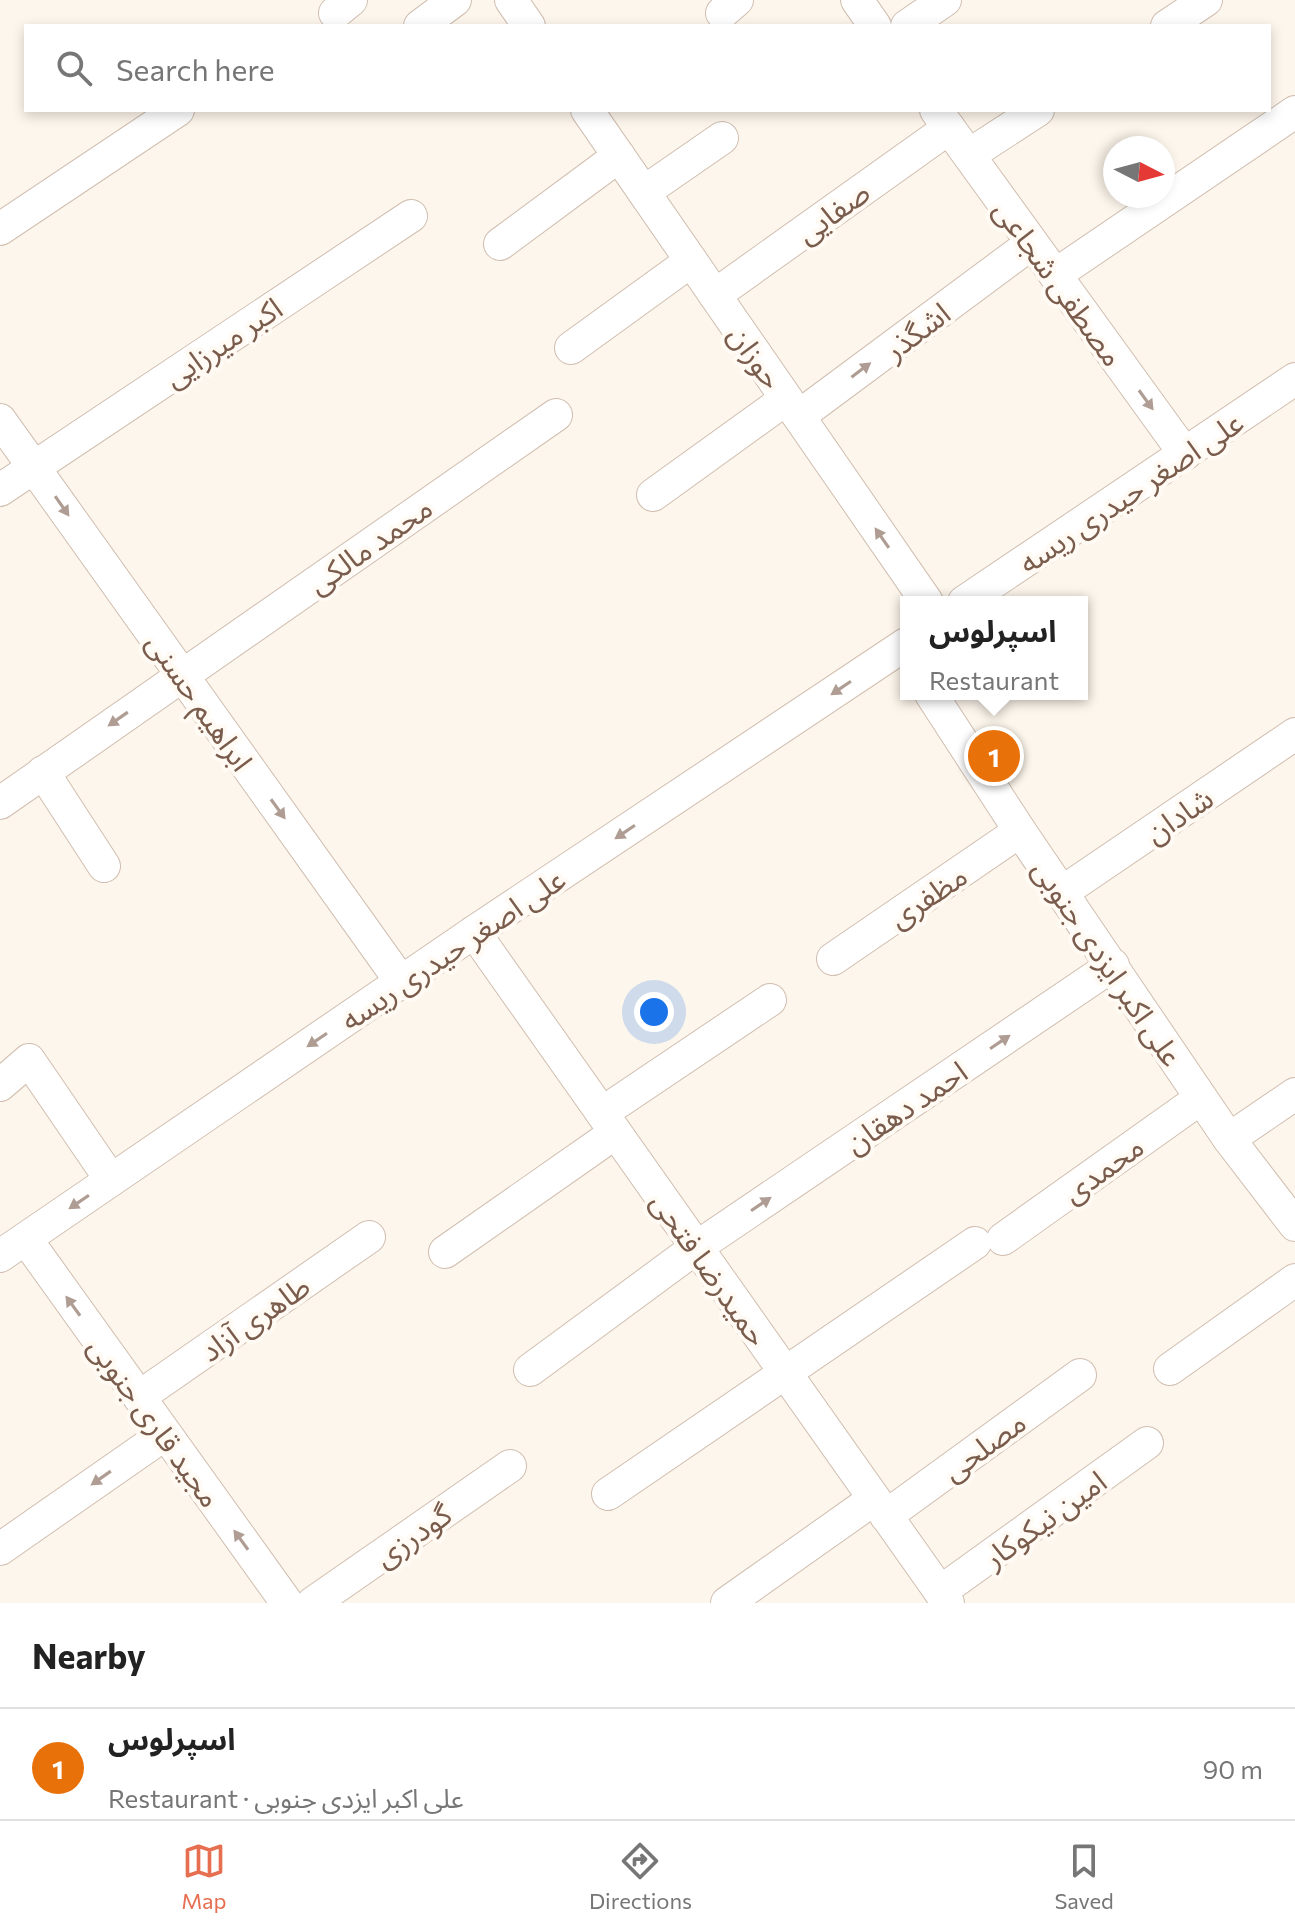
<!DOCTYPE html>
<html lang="en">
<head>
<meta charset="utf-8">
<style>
  :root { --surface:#fff; --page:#f6f6f6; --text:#222; --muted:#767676; --line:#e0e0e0; --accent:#e76f51 }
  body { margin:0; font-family:Commissioner,"Noto Sans Arabic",sans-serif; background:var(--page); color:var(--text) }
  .compass { position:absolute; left:1103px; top:136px; width:72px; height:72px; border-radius:50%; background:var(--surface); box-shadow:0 4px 12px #0003; rotate:96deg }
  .you { position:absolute; left:654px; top:1012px; width:28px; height:28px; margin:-20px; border:6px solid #fff; border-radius:50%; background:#1a73e8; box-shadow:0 0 0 12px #1a73e833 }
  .badge { display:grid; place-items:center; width:52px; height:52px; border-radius:50%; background:var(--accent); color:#fff; font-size:26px; font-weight:700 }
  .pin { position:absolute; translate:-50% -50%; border:4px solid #fff; box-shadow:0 2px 8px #0006 }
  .popup { position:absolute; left:900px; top:596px; width:188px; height:104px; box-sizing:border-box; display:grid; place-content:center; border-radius:0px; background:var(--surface); filter:drop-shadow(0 2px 6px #0005); font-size:26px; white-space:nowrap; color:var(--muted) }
  .popup b { font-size:30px; color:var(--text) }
  .popup::after { content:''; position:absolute; left:50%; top:100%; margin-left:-16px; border:16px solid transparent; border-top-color:var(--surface) }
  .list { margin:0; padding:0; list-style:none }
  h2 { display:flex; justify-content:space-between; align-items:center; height:104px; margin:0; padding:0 32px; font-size:34px }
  h2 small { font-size:26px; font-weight:400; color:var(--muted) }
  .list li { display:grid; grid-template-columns:52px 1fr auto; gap:24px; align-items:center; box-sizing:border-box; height:112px; padding:0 32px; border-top:2px solid var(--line) }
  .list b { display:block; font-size:30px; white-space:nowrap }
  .list p { margin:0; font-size:26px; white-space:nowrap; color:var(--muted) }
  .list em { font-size:26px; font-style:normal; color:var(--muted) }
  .icon { flex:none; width:44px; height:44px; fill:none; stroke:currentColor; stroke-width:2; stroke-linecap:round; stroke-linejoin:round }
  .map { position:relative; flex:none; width:1295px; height:1603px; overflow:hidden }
  .search { position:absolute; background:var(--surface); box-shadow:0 4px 12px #0003; left:24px; right:24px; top:24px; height:88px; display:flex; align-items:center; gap:20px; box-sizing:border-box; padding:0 28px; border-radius:0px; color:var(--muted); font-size:30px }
  .sheet { height:216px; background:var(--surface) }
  nav { display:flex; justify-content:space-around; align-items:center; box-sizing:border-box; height:112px; border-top:2px solid var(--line); background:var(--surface); font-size:22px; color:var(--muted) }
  nav a { display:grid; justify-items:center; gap:4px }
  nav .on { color:var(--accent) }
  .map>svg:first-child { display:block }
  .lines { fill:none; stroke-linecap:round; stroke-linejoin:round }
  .minor-casing { stroke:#d1beb0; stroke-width:34 }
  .minor { stroke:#fff; stroke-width:32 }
  .oneway { fill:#af9d94 }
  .labels { text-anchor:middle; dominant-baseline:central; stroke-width:8; stroke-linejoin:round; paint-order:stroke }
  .street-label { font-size:30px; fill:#7a5c4d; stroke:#fffaf3 }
</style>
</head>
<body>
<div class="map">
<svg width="1295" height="1603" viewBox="0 0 1295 1603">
  <rect width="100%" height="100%" fill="#fdf6ec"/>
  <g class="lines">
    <!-- minor casing -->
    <g class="minor-casing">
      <g id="minor">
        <polyline points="511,0 529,26"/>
        <polyline points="857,0 875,26"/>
        <polyline points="335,13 351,0"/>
        <polyline points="722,13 737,0"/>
        <polyline points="420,26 455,0"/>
        <polyline points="907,26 945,0"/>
        <polyline points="1167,26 1206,0"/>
        <polyline points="587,110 927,602"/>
        <polyline points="936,110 1185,454"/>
        <polyline points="969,155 1038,110"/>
        <polyline points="644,192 722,138"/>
        <polyline points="0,229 178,110"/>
        <polyline points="500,244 619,156"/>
        <polyline points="1055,275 1295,112"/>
        <polyline points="715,295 949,128"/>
        <polyline points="571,348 691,261"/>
        <polyline points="799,416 1032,243"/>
        <polyline points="0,420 402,983"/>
        <polyline points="0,490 411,216"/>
        <polyline points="653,495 786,399"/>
        <polyline points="964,602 1295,379"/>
        <polyline points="931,694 1020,831 1229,1139 1295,1225"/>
        <polyline points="43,772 104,866"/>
        <polyline points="0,803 556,415"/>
        <polyline points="1061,893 1295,734"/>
        <polyline points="474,932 948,1603"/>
        <polyline points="833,959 1020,831"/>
        <polyline points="0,1085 29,1060 111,1180"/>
        <polyline points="602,1113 770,1000"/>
        <polyline points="1229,1139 1295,1094"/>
        <polyline points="26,1239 287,1603"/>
        <polyline points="1003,1239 1201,1098"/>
        <polyline points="445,1252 615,1133"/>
        <polyline points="0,1256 474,932 906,644"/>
        <polyline points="1170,1369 1295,1280"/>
        <polyline points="530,1370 697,1247 1113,965"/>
        <polyline points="139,1397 369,1237"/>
        <polyline points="608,1494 975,1243"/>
        <polyline points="886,1516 1080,1375"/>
        <polyline points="0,1549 165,1434"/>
        <polyline points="940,1592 1147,1443"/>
        <polyline points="313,1603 510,1466"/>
        <polyline points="727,1603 874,1499"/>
      </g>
    </g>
    <!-- minor -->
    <use href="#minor" class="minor"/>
  </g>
  <!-- one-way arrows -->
  <defs><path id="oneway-solid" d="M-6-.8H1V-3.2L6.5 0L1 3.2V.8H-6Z" transform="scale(2)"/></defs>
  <g class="oneway">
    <use href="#oneway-solid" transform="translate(861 370) rotate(-37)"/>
    <use href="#oneway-solid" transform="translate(1146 400) rotate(54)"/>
    <use href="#oneway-solid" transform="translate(62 506) rotate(55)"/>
    <use href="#oneway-solid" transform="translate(882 538) rotate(-125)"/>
    <use href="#oneway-solid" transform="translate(841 688) rotate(146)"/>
    <use href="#oneway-solid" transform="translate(118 719) rotate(145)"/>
    <use href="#oneway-solid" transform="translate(278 809) rotate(54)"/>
    <use href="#oneway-solid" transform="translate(625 832) rotate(146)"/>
    <use href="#oneway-solid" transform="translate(317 1040) rotate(146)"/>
    <use href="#oneway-solid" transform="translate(1000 1042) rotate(-34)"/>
    <use href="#oneway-solid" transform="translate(79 1202) rotate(146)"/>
    <use href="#oneway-solid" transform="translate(761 1204) rotate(-34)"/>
    <use href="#oneway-solid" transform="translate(73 1306) rotate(-126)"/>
    <use href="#oneway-solid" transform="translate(101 1478) rotate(145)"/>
    <use href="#oneway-solid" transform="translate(241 1540) rotate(-126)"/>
  </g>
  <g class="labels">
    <!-- street labels -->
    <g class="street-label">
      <text transform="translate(832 211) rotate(-36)">صفایی</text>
      <text transform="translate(1060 282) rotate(54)">مصطفی شجاعی</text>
      <text transform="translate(916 330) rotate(-37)">اشگذر</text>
      <text transform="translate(222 341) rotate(-34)">اکبر میرزایی</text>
      <text transform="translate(757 356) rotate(55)">حوزان</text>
      <text transform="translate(1130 491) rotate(-34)">علی اصغر حیدری ریسه</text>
      <text transform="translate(369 544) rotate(-35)">محمد مالکی</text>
      <text transform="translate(201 701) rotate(55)">ابراهیم حسنی</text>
      <text transform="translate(1178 814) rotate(-34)">شادان</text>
      <text transform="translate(927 895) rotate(-34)">مظفری</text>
      <text transform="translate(452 948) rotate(-34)">علی اصغر حیدری ریسه</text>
      <text transform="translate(1109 962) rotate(56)">علی اکبر ایزدی جنوبی</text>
      <text transform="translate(905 1106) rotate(-34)">احمد دهقان</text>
      <text transform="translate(1102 1168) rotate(-36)">محمدی</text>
      <text transform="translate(711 1268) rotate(55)">حمیدرضا فتحی</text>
      <text transform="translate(254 1317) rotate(-35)">طاهری آزاد</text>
      <text transform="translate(156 1421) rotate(54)">مجید قاری جنوبی</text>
      <text transform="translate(983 1445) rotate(-36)">مصلحی</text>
      <text transform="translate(1044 1518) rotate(-36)">امین نیکوکار</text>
      <text transform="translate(412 1534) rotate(-35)">گودرزی</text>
    </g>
  </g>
</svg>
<svg class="compass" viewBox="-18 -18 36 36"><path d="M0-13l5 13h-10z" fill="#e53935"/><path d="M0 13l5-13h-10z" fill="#767676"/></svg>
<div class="you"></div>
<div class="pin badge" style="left:994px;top:756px;background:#e8710a">1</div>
<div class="popup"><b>اسپرلوس</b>Restaurant</div>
<div class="search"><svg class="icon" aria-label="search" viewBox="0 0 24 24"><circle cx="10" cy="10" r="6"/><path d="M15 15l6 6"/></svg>Search here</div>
</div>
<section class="sheet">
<h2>Nearby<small></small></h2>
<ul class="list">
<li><span class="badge" style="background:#e8710a">1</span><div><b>اسپرلوس</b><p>Restaurant · علی اکبر ایزدی جنوبی</p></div><em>90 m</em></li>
</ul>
</section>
<nav>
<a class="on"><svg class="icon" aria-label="map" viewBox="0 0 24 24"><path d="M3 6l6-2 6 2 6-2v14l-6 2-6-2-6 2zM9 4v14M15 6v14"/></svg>Map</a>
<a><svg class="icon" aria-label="directions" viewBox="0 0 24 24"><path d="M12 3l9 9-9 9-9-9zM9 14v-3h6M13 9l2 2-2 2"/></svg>Directions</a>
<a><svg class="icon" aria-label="saved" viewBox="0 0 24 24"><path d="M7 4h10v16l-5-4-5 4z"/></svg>Saved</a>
</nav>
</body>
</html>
